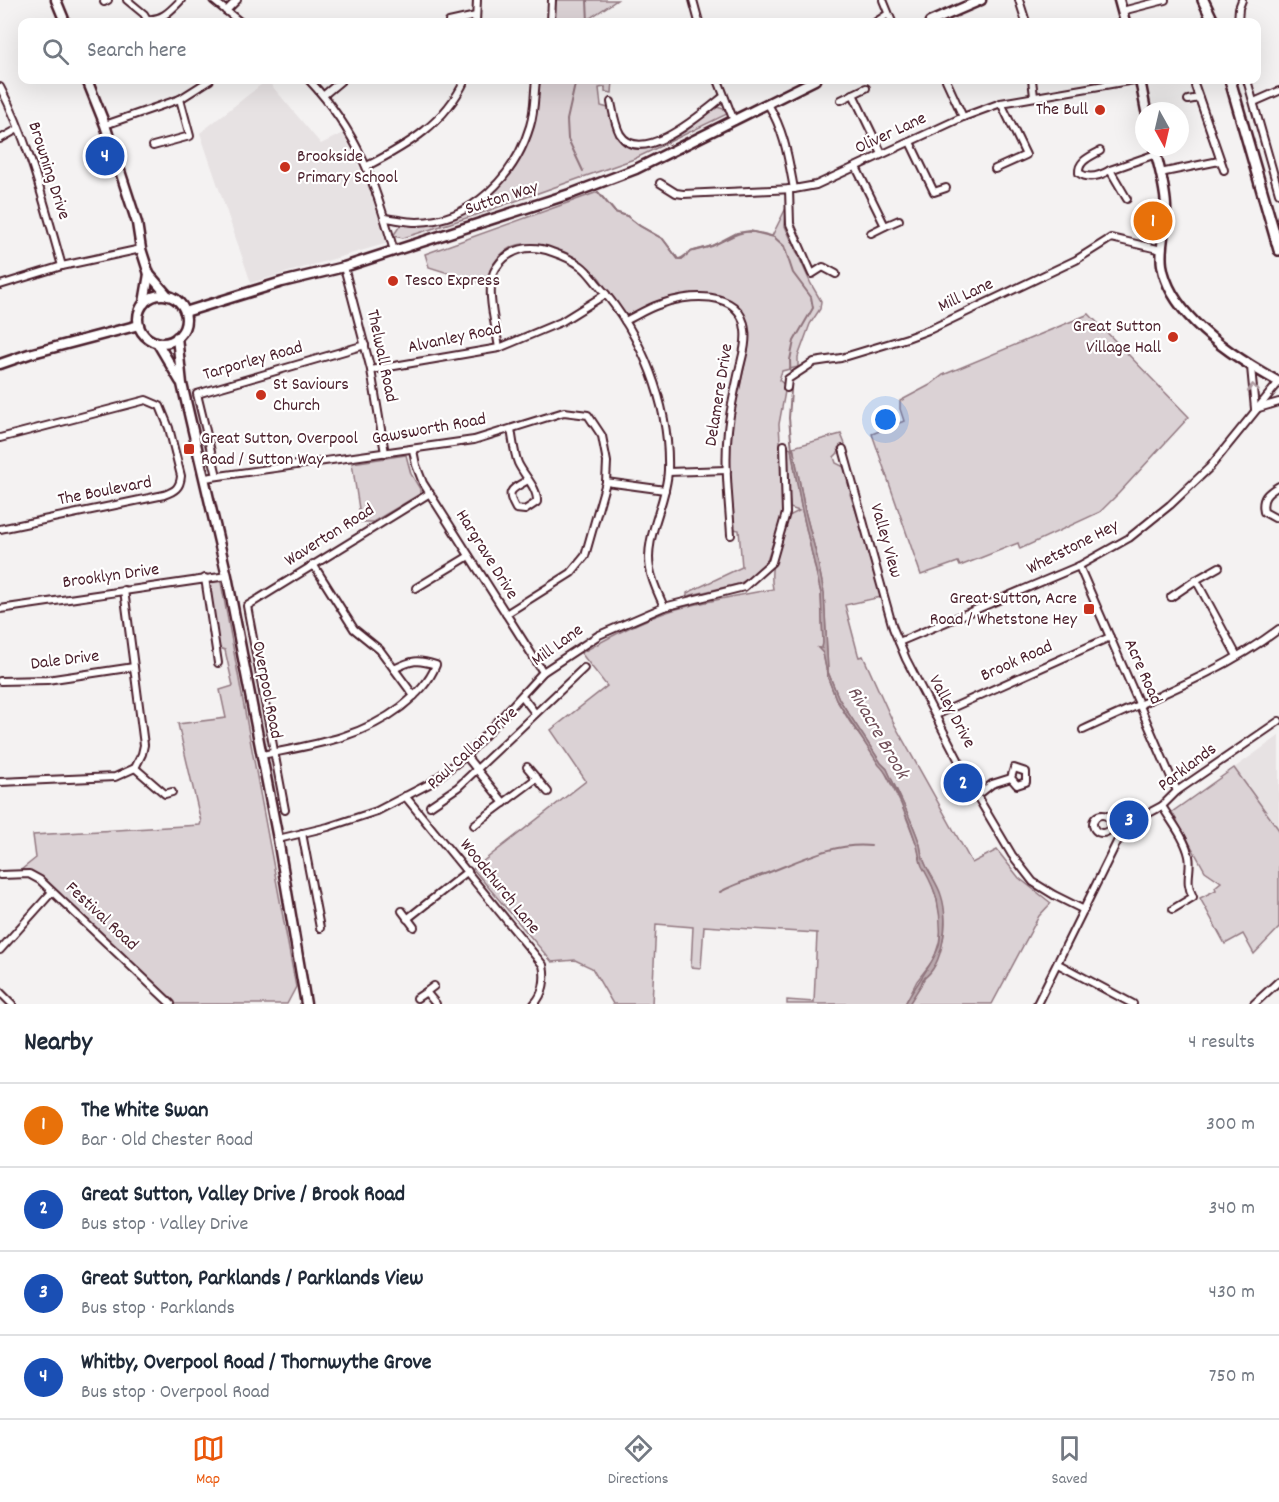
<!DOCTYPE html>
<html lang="en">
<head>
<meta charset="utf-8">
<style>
  :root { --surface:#fff; --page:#f6f6f7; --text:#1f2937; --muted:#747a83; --line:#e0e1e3; --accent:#ea580c }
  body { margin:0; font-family:Dekko,sans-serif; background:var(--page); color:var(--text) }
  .compass { position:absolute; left:1135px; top:102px; width:54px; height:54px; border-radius:50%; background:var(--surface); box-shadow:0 6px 24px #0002; rotate:172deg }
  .you { position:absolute; left:886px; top:420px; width:21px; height:21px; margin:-15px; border:4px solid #fff; border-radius:50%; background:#1a73e8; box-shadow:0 0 0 9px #1a73e833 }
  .badge { display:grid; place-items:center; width:39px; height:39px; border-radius:50%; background:var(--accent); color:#fff; font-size:20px; font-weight:700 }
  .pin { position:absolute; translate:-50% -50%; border:3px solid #fff; box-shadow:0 2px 6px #0006 }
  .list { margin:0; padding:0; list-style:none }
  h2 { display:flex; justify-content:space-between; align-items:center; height:78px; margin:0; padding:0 24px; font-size:26px }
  h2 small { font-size:20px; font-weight:400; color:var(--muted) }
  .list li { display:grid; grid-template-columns:39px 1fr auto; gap:18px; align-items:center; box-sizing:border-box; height:84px; padding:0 24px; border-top:2px solid var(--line) }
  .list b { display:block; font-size:22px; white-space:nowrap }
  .list p { margin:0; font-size:20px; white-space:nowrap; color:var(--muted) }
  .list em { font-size:20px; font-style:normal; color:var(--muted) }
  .icon { flex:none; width:33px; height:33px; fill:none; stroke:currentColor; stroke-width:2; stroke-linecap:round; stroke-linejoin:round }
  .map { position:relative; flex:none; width:1279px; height:1004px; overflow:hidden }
  .search { position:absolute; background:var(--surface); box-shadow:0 6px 24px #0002; left:18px; right:18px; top:18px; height:66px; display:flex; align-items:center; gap:15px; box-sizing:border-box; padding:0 21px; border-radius:12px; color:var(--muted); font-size:22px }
  .sheet { height:414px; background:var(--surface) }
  nav { display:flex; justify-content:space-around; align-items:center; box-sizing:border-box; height:84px; border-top:2px solid var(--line); background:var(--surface); font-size:16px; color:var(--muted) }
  nav a { display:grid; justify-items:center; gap:3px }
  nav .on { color:var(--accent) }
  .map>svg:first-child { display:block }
  .built { fill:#e7e2e3 }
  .green { fill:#dbd2d5; stroke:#927880; stroke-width:1.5 }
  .water { fill:#baa9ae; stroke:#8d727a; stroke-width:1.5 }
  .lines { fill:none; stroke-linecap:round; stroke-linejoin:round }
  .stream { stroke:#8d727a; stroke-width:2 }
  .street-casing { stroke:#4a1f2b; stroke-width:10 }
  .secondary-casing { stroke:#4a1f2b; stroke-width:13 }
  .primary-casing { stroke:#4a1f2b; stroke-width:14 }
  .street { stroke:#fff; stroke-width:6 }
  .secondary { stroke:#fff; stroke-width:8 }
  .primary { stroke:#fff; stroke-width:9 }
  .oneway { stroke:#ae9aa0 }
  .poi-dot { fill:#c8321e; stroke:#fff; stroke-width:2 }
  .labels { text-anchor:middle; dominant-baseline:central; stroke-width:4.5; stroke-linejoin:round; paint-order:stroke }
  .poi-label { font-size:18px; fill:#4a1f2b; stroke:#fff; text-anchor:start }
  .street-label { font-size:18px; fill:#4a1f2b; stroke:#fff }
  .water-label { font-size:20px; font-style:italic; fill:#714f59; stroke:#fff }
</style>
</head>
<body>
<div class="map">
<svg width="1279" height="1004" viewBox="0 0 1279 1004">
  <rect width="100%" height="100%" fill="#f4f2f2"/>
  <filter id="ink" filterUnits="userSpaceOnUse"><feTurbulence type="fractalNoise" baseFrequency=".0167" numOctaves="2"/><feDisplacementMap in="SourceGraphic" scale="12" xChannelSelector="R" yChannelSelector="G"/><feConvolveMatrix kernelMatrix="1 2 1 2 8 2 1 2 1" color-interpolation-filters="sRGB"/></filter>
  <g filter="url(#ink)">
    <!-- built -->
    <g class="built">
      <polygon points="267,80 321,144 343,133 370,190 388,243 251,283 200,133"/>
      <polygon points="1279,736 1279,830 1234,768"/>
    </g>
    <!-- green -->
    <g class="green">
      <polygon points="554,0 617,0 584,22 554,22"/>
      <path d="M540 80H613L612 93 605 92V87L599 88 601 106 608 108C613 119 614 134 623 142 638 158 680 137 694 125 700 120 705 112 711 108 715 106 720 108 724 109L727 114 634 159 476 215 403 238 393 236 401 224C449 229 469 213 501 180 510 169 520 160 525 147 535 125 537 103 540 80Z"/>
      <path d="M598 192 615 212 627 216 640 226 663 239 678 259C684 258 685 254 690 252 697 249 706 249 713 245 740 234 742 227 772 236L786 208 785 226 811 284 821 301 820 309 810 324 798 357V367L782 371 779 380 786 386 779 424 784 509 766 564 753 577 738 584 687 596V593L742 567 739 530 734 529 732 525C732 492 728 458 731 425 735 388 776 303 713 295 694 292 672 295 655 302 645 306 637 315 626 316 614 309 608 291 600 279 583 258 536 234 510 248 497 255 488 270 486 285L429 267 425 254Z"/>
      <polygon points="1089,314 1189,417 1119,493 1100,512 1020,549 1018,543 960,566 958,562 921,575 872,434 904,421 900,409 900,401 930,385 943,375"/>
      <path d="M841 434 845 444 838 448 839 452 834 457 836 463 844 467 852 490 850 494 870 552 869 555 881 597 845 605 858 654 859 657 863 656 893 722 972 863 997 850 1019 878 1051 903 1039 916 992 1004H909C920 982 937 965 943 940 951 903 933 890 923 858 921 854 921 849 920 845 912 819 898 794 887 769L881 763 839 699 828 672 824 593 817 557 805 511 793 447Z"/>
      <path d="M791 448 801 506 821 593 823 643 822 649 819 648 823 653 828 678 836 699 850 722 884 770 901 804 917 845 922 865 931 881 937 900 942 924 939 943 934 959 917 981 905 1004H787V1000L814 1002 817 933 704 926 701 968 691 967 693 927 656 924 652 1004H613L592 968 575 960 552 962 473 869 586 781 551 730 607 686 581 653C610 637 641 620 673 610 706 601 740 595 773 589 768 565 779 538 789 516L799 511 790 508 786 449Z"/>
      <polygon points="406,455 411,474 420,489 420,494 373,522 361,522 352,463"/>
      <polygon points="220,577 296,987 287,1004 175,1004 43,879 31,871 21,870 36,858 33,835 200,825 201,822 178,724 226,718 220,690 233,686 225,650 217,647 206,579"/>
      <polygon points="1234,768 1279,830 1279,928 1254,954 1243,934 1225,944 1200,898 1216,890 1215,887 1221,882 1205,871 1172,812"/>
    </g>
    <!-- water -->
    <path class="water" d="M793 447 805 511 817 557 824 593 828 672 839 699 881 763 887 769C898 794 912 819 920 845 921 849 921 854 923 858 927 871 937 882 941 895 949 919 944 965 923 979L921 985 909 1004H905C914 987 939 956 940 940 941 926 940 914 937 900 934 887 928 877 922 866 919 859 919 851 916 843 910 824 893 778 879 765L836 699 828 678 823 653 818 648H822L823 643 821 593 801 506 791 448Z"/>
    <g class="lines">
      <!-- stream -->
      <g class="stream">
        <polyline points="587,0 588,22"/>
        <polyline points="576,80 567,120 568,139 583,171"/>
        <polyline points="598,192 615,212 627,216 640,226 663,239 678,259 682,259 690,252 712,246 737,233 750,231 774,237 784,246 793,273 811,297 813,308 794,341 790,360 791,391 789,418 792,450"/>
        <path d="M720 892C733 885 745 881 759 876 796 863 831 842 871 846"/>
      </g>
      <!-- street casing -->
      <g class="street-casing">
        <g id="street">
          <path d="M127 0 144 14 147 19C162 21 171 10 181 0"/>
          <polyline points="213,0 240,22"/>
          <polyline points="693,0 699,22"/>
          <polyline points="883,0 892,22"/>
          <polyline points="1019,0 1026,22"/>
          <polyline points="104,2 108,0"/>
          <polyline points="226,11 237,0"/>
          <polyline points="1122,11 1165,0"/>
          <polyline points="449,22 476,16"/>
          <polyline points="476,22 477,0"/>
          <polyline points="551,22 552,0"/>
          <polyline points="876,22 888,14"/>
          <polyline points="1238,22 1239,8 1242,0"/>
          <path d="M309 80C358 132 375 183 394 251"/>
          <polyline points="718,80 734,121"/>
          <polyline points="946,80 963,117"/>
          <polyline points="1032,80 1034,96"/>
          <polyline points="1247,80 1279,193"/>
          <polyline points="1195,86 1224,170"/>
          <path d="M0 87C29 141 45 207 62 266"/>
          <polyline points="853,94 882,154"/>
          <polyline points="324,95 342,80"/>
          <polyline points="841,100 866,88"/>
          <polyline points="1188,100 1199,98"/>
          <path d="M611 102C613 112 615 125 620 134 641 168 704 112 723 97"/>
          <polyline points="1254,102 1279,91"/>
          <path d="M768 104C785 133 788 157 794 189"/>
          <polyline points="105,125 180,99 210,80"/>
          <polyline points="0,139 18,129"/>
          <polyline points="910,142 934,192 946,188"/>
          <polyline points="153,146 190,136 180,99"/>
          <path d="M1100 151C1090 157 1078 161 1079 173 1089 180 1100 176 1110 170L1127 199"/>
          <path d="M367 166C408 145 445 123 465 80"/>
          <polyline points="856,167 885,226 899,220"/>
          <polyline points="995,169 1026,155 1001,103"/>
          <polyline points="1110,170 1156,154"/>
          <polyline points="1160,173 1219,161"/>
          <polyline points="660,183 676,193 683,194 794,189 816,185 963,117 1001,103 1134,80"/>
          <polyline points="789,189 790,224 812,274 823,267 836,274"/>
          <path d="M385 218C395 219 406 222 417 222 472 221 515 176 530 126 535 110 534 95 536 80"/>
          <polyline points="871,233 885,226"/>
          <polyline points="344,267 371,370 385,453"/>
          <polyline points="0,285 62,266 141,249"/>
          <path d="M625 321C636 316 646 309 658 305 686 294 741 288 745 330 747 344 742 357 739 371 735 390 730 410 728 430 724 465 729 500 731 535"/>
          <path d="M499 348C496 327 484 286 496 268 509 248 530 244 552 252 561 255 573 260 581 266 588 271 593 279 599 286 642 335 670 405 668 470 667 503 644 536 650 569 652 582 659 595 664 607"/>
          <polyline points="1251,367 1255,409"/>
          <polyline points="371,370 499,348 561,322 606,294"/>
          <polyline points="787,388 788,379 814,362 841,358 907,338 931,329 1076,260 1111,238 1162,250"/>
          <polyline points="1255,409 1279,402"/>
          <path d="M511 429C513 440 514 453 518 463 524 476 538 488 537 502L525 510 516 509C505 490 511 490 528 480"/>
          <path d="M0 438 146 400 160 406 169 428 181 476C180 488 175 491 164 495L0 529"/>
          <polyline points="843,449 893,628 906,659 977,796 1012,855 1033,882 1054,895 1084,910"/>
          <polyline points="413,450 416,465 423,483 543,672"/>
          <polyline points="668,472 727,470"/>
          <polyline points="217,476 197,394 365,345"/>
          <polyline points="205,478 474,440 564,412 588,415 602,436 607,462 606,482 585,556 571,573 506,614"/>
          <polyline points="606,482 665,490"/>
          <path d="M1275 518 1264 512C1261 498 1267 493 1279 486"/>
          <polyline points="313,564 354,629 380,650 414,696"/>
          <polyline points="1079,566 1177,791"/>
          <polyline points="205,578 218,663"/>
          <polyline points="1196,580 1219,567"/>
          <polyline points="416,588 469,556"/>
          <polyline points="1171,597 1196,580 1237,656"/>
          <polyline points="0,609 227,576"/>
          <polyline points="899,642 1079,566 1129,538 1170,505 1210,467 1279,382"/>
          <polyline points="134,667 144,745 142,754 135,768"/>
          <polyline points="0,681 47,680 134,667 124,590"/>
          <polyline points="522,696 535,713"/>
          <polyline points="936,715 1110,637"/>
          <path d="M1083 730C1149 699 1221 673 1279 629"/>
          <path d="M262 755C311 745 359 739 401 707 416 695 429 683 436 665 417 659 412 660 394 669"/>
          <polyline points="466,756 504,803"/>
          <polyline points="527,767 548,792"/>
          <polyline points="0,782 115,777 135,768 165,794 172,792"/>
          <path d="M405 796 543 965C546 978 544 994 534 1004"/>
          <polyline points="977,796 992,784 1011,778 1014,768 1026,772 1026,782 1017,785 1011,778"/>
          <polyline points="430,806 458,787 584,668"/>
          <path d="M1162 806C1171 821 1185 838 1189 856 1192 871 1184 880 1193 897L1173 909"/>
          <polyline points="285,810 247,606 430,493"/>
          <circle cx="1102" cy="824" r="9"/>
          <polyline points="474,825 537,778"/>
          <polyline points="302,833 320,928"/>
          <polyline points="278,839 328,827 377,811 429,784 466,756 543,672 599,635 664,607 744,587 772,562 786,513 784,445"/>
          <polyline points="0,875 29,874 40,880 171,1004"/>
          <polyline points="402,911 414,927"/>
          <polyline points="407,919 468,871"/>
          <polyline points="0,950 52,892"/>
          <polyline points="1058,964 1133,1004"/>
          <polyline points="0,992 12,1004"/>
          <polyline points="426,992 434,986"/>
          <polyline points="417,998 426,992 436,1004"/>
          <polyline points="1037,1004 1117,842 1132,827 1147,814 1162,806 1177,791 1279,721"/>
          <polyline points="1254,1004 1279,981"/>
        </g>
      </g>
      <!-- secondary casing -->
      <g class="secondary-casing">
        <g id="secondary">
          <polyline points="56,0 65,22"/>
          <polyline points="1119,0 1125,22"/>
          <polyline points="930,22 981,0"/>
          <polyline points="87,80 105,125 137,223 141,249 149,274 168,296"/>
          <polyline points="1140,80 1146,111"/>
          <path d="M1154 147C1159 166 1165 186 1166 206 1167 226 1159 245 1162 265 1170 317 1237 359 1279 382"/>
          <circle cx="162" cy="319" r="24"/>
          <polyline points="144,303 149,274"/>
          <polyline points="185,312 282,282 344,267 573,193 636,169 815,80"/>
          <polyline points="177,337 182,384 227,576 278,839 306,1004"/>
          <polyline points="157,342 180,381"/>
          <polyline points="0,364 29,354 139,325"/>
        </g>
      </g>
      <!-- primary casing -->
      <g class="primary-casing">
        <g id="primary">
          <polyline points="1203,0 1213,21"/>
          <polyline points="1230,80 1279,250"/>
        </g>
      </g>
      <!-- street -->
      <use href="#street" class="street"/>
      <!-- secondary -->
      <use href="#secondary" class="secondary"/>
      <!-- primary -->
      <use href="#primary" class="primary"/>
    </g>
    <!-- one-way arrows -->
    <defs><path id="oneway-chevron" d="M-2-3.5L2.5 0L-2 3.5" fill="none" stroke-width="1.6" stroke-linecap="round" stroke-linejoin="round" transform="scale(1.5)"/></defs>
    <use class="oneway" href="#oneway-chevron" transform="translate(1253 388) rotate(-95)"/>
  </g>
  <!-- markers -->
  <g class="poi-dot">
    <circle cx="1100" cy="110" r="6"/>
    <circle cx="285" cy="167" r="6"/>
    <circle cx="393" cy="281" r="6"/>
    <circle cx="1173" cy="337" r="6"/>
    <circle cx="261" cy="395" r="6"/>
    <rect x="183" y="443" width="12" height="12" rx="3"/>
    <rect x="1083" y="603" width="12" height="12" rx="3"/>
  </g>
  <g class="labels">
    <!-- poi labels -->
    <g class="poi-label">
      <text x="1088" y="110" text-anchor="end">The Bull</text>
      <text x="297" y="157">Brookside<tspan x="297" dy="21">Primary School</tspan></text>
      <text x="405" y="281">Tesco Express</text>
      <text x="1161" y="327" text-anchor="end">Great Sutton<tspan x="1161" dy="21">Village Hall</tspan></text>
      <text x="273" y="385">St Saviours<tspan x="273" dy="21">Church</tspan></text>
      <text x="201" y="439">Great Sutton, Overpool<tspan x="201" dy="21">Road / Sutton Way</tspan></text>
      <text x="1077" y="599" text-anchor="end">Great Sutton, Acre<tspan x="1077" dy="21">Road / Whetstone Hey</tspan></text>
    </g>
    <!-- street labels -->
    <g class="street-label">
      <text transform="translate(891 134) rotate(-25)">Oliver Lane</text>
      <text transform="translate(48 171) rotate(72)">Browning Drive</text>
      <text transform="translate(502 199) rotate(-18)">Sutton Way</text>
      <text transform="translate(966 296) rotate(-25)">Mill Lane</text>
      <text transform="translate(455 339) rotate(-12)">Alvanley Road</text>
      <text transform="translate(381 356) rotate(78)">Thelwall Road</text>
      <text transform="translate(253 362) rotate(-16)">Tarporley Road</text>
      <text transform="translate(720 395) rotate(-81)">Delamere Drive</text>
      <text transform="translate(429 430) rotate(-10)">Gawsworth Road</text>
      <text transform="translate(105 492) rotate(-11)">The Boulevard</text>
      <text transform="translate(330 536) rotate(-32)">Waverton Road</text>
      <text transform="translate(885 541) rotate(74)">Valley View</text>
      <text transform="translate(1073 548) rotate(-27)">Whetstone Hey</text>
      <text transform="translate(486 555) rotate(58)">Hargrave Drive</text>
      <text transform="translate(111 577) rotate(-8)">Brooklyn Drive</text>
      <text transform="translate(558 646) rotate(-36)">Mill Lane</text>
      <text transform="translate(65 661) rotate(-7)">Dale Drive</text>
      <text transform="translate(1017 662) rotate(-24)">Brook Road</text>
      <text transform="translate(1142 672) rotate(66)">Acre Road</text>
      <text transform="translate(266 690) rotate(79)">Overpool Road</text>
      <text transform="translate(951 712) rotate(62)">Valley Drive</text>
      <text transform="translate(473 749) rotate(-42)">Paul Callan Drive</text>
      <text transform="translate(1188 768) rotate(-37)">Parklands</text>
      <text transform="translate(499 887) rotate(51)">Woodchurch Lane</text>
      <text transform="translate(101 917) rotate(43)">Festival Road</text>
    </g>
    <!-- water labels -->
    <g class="water-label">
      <text transform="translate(877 733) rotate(60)">Rivacre Brook</text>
    </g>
  </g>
</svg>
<svg class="compass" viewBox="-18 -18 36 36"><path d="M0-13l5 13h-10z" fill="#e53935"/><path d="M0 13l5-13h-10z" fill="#747a83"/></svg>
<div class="you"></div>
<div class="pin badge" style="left:1153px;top:221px;background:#e8710a">1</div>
<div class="pin badge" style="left:963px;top:783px;background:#1a4fb4">2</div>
<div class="pin badge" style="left:1129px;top:820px;background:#1a4fb4">3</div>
<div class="pin badge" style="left:105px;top:156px;background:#1a4fb4">4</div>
<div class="search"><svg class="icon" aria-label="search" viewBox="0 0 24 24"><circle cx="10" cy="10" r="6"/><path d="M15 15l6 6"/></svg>Search here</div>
</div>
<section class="sheet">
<h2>Nearby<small>4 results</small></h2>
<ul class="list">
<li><span class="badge" style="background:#e8710a">1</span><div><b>The White Swan</b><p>Bar · Old Chester Road</p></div><em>300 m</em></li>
<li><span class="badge" style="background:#1a4fb4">2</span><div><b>Great Sutton, Valley Drive / Brook Road</b><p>Bus stop · Valley Drive</p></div><em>340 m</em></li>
<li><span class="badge" style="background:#1a4fb4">3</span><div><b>Great Sutton, Parklands / Parklands View</b><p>Bus stop · Parklands</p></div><em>430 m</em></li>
<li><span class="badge" style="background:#1a4fb4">4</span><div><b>Whitby, Overpool Road / Thornwythe Grove</b><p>Bus stop · Overpool Road</p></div><em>750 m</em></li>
</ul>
</section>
<nav>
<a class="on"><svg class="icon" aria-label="map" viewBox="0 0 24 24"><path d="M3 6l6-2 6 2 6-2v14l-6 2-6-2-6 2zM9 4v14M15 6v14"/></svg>Map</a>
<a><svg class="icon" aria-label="directions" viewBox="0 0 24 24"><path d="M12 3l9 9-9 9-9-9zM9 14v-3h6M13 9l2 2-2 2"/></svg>Directions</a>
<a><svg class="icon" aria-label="saved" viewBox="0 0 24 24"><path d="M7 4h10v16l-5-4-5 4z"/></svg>Saved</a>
</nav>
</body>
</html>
